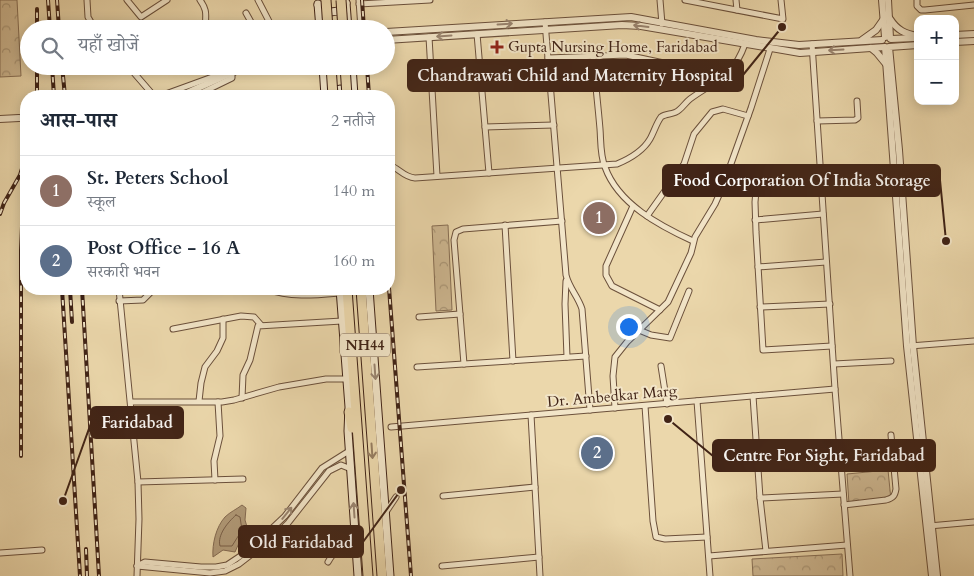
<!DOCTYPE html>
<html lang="hi">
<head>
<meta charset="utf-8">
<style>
  :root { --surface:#fff; --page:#f2f2f3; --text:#1f2937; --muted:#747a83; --line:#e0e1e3; --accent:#ea580c }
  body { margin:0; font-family:Cardo,"Noto Serif Devanagari",serif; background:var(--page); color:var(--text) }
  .controls { position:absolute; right:15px; top:15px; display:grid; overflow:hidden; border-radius:10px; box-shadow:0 2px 12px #0003 }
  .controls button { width:45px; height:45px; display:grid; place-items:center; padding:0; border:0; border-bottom:1px solid var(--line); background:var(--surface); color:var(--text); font:25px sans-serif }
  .you { position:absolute; left:628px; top:326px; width:18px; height:18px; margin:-12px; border:4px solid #fff; border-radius:50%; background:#1a73e8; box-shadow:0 0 0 8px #1a73e833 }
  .badge { display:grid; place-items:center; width:32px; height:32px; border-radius:50%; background:var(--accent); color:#fff; font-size:16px; font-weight:700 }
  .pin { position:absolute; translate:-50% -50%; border:2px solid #fff; box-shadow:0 1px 5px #0006 }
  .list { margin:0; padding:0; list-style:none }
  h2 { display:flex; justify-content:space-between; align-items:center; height:65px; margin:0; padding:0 20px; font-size:21px }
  h2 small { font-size:16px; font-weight:400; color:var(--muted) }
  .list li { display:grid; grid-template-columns:32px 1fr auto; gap:15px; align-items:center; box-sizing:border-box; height:70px; padding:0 20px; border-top:1px solid var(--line) }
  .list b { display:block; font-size:19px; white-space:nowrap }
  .list p { margin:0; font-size:16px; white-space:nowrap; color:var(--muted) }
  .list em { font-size:16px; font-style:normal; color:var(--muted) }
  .icon { flex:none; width:28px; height:28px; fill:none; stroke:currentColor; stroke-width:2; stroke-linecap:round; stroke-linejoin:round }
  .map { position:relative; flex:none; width:974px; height:576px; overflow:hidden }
  .search { position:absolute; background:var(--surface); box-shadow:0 2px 12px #0003; left:20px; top:20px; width:375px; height:55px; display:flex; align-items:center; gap:12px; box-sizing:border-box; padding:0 18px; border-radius:28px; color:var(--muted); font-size:19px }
  .panel { position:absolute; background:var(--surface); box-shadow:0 2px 12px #0003; left:20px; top:90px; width:375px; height:205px; border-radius:20px }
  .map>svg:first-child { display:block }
  .park { fill:url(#park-crowns); stroke:#876e54 }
  .water { fill:#b19a78; stroke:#846a51 }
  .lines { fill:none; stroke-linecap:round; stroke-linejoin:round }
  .shore { stroke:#785e47; stroke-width:1 }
  .minor-casing { stroke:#6b503b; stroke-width:7 }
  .tertiary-casing { stroke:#6b503b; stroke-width:8 }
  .secondary-casing { stroke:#402316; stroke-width:9 }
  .trunk-casing { stroke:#402316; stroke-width:11 }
  .minor { stroke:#f2e5c8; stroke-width:5 }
  .tertiary { stroke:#f2e5c8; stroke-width:6 }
  .secondary { stroke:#f2e5c8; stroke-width:7 }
  .trunk { stroke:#ebd7ab; stroke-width:9 }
  .rail-casing { stroke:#402316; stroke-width:4 }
  .rail { stroke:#f2e5c8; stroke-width:2; stroke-dasharray:5.5; stroke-linecap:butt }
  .trunk-bridge-casing { stroke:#402316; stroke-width:11; stroke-linecap:butt }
  .trunk-bridge { stroke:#ebd7ab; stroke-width:9 }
  .oneway { stroke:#99846f }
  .oneway2 { stroke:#967d60 }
  .poi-dot { fill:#8f2418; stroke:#f2e5c8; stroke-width:2 }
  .labels { text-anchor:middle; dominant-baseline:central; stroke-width:4; stroke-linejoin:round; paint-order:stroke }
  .shield { fill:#f2e5c8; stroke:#755d4b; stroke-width:1 }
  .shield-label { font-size:14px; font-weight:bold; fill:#402316 }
  .poi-label { font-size:15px; fill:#402316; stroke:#f2e5c8; text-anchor:start }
  .street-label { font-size:15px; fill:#402316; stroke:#f2e5c8 }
  .leader { fill:none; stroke:#402316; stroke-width:2 }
  .callout-dot { fill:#402316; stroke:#f2e5c8; stroke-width:2 }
  .callout { fill:#402316; stroke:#402316; stroke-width:2 }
  .callout-label { font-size:16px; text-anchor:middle; font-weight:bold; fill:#fff }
</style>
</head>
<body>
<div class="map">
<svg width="974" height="576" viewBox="0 0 974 576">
  <defs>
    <pattern id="park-crowns" width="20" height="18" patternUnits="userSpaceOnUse" patternTransform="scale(1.25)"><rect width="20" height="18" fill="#ceb892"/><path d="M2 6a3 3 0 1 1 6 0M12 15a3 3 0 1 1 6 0" fill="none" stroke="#a99576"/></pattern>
  </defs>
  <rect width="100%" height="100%" fill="#ebd7ab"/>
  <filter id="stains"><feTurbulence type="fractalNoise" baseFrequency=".004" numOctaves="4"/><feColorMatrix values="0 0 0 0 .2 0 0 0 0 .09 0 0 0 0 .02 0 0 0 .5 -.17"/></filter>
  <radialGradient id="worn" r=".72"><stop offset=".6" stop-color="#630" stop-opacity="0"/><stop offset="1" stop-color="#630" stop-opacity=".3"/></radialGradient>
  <!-- park -->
  <g class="park">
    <polygon points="0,0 17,0 21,76 0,77"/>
    <polygon points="448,225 452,310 436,311 432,226"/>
    <polygon points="888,470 891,500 849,504 847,474"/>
    <polygon points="842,554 843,576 753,576 752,559"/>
  </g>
  <!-- water -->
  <path class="water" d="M242 505 246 508 245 520 248 530 239 543 235 552 223 550 213 557C212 544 216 527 225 517 230 512 237 509 242 505Z"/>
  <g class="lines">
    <!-- shore -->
    <path class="shore" d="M236 515 240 517 242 530 232 546H220C217 535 228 522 236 515Z"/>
    <!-- minor casing -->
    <g class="minor-casing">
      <g id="minor">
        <polyline points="87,0 88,17 95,29"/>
        <polyline points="127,0 141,17 167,0"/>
        <path d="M200 0C210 14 203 17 207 29"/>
        <polyline points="258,0 273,29"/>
        <polyline points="359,0 361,29"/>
        <polyline points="660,0 662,24"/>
        <polyline points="685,0 783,19 781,0"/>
        <polyline points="736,0 737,10"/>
        <polyline points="917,0 917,6 921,10 925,10 974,5"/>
        <polyline points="359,4 430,0"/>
        <polyline points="246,13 255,29"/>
        <path d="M545 22 566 275C569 288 578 296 582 309L590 410"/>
        <polyline points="477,34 489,173"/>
        <polyline points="429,37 437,176"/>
        <polyline points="812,44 835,389 850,576"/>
        <path d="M593 56C595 80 598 105 600 129 601 141 600 155 605 167 618 204 660 226 693 241"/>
        <polyline points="548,58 626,55 725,76"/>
        <polyline points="128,66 154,96"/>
        <polyline points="160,96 226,72 232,74 232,78 195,96"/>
        <polyline points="817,121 855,120 858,118 857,101"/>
        <polyline points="485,127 554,125"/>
        <path d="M389 165C399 168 403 177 415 178L617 164C629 159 643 151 650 139 654 132 656 124 661 117 666 113 674 115 679 110 683 107 686 102 690 99 716 80 733 78 745 44"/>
        <polyline points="726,176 751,186 756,191 755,202 756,232 763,350 832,346"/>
        <polyline points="633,206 606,266 606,275 612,286 660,310"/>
        <polyline points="647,216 684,164 694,134 712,112 723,109 748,116"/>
        <polyline points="755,220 823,214"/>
        <polyline points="505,225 513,361"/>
        <polyline points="758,267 826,262"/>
        <polyline points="566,281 565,304 567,357"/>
        <polyline points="119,289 138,482 139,519 137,576"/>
        <path d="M268 289C289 298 317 295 340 293"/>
        <polyline points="119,301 143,300 154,289"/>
        <polyline points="760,307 830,304"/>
        <polyline points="419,317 460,314"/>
        <polyline points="173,329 241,316 254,317 261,325"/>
        <polyline points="639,330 651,335 670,338 689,291"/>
        <polyline points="910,346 974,341"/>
        <polyline points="464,364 454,240 456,232 463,229 562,221"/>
        <polyline points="834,364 891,361"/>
        <polyline points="661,366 667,404"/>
        <polyline points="417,367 586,356"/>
        <polyline points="753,396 760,498 766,551"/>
        <polyline points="242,398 243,375 250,360 258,326 342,321"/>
        <polyline points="199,401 201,383 205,367 217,351 223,338 223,319"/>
        <polyline points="697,401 710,576"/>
        <polyline points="131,402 222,402 234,400 279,387 326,379 347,379"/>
        <polyline points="645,406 653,521 656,537 665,539 707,537"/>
        <polyline points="615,408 613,376 615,357 627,342 668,302 691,253 695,237 715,204 723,186 751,108 770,49"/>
        <polyline points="531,415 540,576"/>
        <polyline points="391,427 835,389"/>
        <polyline points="757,448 839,443"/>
        <polyline points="841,467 894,464"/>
        <polyline points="215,480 214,461 220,436 218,402"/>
        <polyline points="138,482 243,479"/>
        <polyline points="443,496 535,487"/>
        <polyline points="760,498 843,494"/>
        <path d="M844 505 886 500C893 498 895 496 896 489L891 435"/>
        <polyline points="386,512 396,497"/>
        <polyline points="929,526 974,522"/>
        <polyline points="0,553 42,550"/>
        <polyline points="709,556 847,545"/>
        <path d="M328 562C335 549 343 546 356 541"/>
        <polyline points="137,566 145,562 201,567 216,567 227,565 248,551 285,516 322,468 349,451"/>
        <polyline points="137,566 210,573 225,571 239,564 275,536 288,523 329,471 341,465 351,469"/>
        <polyline points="442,566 539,557"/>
      </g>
    </g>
    <!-- tertiary casing -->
    <g class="tertiary-casing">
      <g id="tertiary">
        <polyline points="882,0 885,37"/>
        <polyline points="888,0 890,38"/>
        <path d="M890 19C897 30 905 34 918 36"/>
        <polyline points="386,32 631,17 756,40 799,45 882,40"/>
        <polyline points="955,35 974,34"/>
        <polyline points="891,39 915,38"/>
        <polyline points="386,40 622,25 641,26 800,53 885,47 907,346 932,576"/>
        <polyline points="862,40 876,30 883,20"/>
        <polyline points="955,42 974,41"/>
        <polyline points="918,45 889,47 899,150 913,346 937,576"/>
        <polyline points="871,48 877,53 886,64"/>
        <polyline points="180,96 247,66"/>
        <polyline points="0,119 19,118"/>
      </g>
    </g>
    <!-- secondary casing -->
    <g class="secondary-casing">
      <g id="secondary">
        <polyline points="346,3 348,29"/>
        <polyline points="318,4 320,29"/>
        <path d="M318 5C326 12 333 14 343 9L346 3"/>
        <polyline points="323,66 325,96"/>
        <polyline points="352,66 354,96"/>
        <path d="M325 96C337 87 342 87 354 95"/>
        <polyline points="340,289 349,407 348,431 358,576"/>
        <polyline points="369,289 390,576"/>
      </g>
    </g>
    <!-- trunk casing -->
    <g class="trunk-casing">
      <g id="trunk">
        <polyline points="347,289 368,576"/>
        <polyline points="361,289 382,576"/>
        <polyline points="349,412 352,428"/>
      </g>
    </g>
    <!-- minor -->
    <use href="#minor" class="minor"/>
    <!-- tertiary -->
    <use href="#tertiary" class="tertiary"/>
    <!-- secondary -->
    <use href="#secondary" class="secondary"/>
    <!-- trunk -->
    <use href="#trunk" class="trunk"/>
    <!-- rail casing -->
    <g class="rail-casing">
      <g id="rail">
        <polyline points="48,0 50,29"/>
        <polyline points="57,0 59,29"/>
        <polyline points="362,0 364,29"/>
        <polyline points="37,29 37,9"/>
        <polyline points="37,66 37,96"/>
        <polyline points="52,66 54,96"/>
        <polyline points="62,66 65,96"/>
        <polyline points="367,66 369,96"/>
        <polyline points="22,186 26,164"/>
        <polyline points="0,214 4,203 20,175 26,155"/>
        <polyline points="389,288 411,576"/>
        <polyline points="62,289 80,576"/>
        <polyline points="70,289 72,322"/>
        <polyline points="82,289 99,576"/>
        <polyline points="21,456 21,250 24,179"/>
        <polyline points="86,549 87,576"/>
      </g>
    </g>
    <!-- rail -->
    <use href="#rail" class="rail"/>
    <!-- trunk-bridge casing -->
    <g class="trunk-bridge-casing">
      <g id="trunk-bridge">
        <polyline points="326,0 328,29"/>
        <polyline points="341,0 343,29"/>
        <polyline points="331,66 333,96"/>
        <polyline points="345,66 347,96"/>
      </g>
    </g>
    <!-- trunk-bridge -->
    <use href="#trunk-bridge" class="trunk-bridge"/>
  </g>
  <!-- one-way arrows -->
  <defs><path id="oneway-shaft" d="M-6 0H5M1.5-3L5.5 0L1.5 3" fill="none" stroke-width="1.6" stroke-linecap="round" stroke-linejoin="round" transform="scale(1.25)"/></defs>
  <g class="oneway">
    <use href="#oneway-shaft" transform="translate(505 24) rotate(-4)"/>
    <use href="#oneway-shaft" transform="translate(641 26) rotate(-173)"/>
    <use href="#oneway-shaft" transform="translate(444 36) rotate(176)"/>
    <use href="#oneway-shaft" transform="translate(836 50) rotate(177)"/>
    <use href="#oneway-shaft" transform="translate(375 372) rotate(86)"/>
    <use href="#oneway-shaft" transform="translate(354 510) rotate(-94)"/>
    <use href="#oneway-shaft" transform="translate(287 513) rotate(-51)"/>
  </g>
  <use class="oneway2" href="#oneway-shaft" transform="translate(372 451) rotate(86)"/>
  <!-- markers -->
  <path class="poi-dot" d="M494.5 39.5h5v5h5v5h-5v5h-5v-5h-5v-5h5z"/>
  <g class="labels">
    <!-- shield labels -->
    <rect class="shield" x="340" y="333.5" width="50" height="23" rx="4"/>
    <g class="shield-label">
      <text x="365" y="345">NH44</text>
    </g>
    <!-- poi labels -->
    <g class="poi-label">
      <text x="508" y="47">Gupta Nursing Home, Faridabad</text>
    </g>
    <!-- street labels -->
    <g class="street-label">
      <text transform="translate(612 396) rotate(-5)">Dr. Ambedkar Marg</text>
    </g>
  </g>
  <!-- callouts -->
  <path class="leader" d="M782 27L743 75M946 241L940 180M63 501L91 423M668 419L713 456M401 490L363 542"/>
  <g class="callout-dot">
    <circle cx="782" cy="27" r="5"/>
    <circle cx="946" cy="241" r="5"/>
    <circle cx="63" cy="501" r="5"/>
    <circle cx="668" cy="419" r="5"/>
    <circle cx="401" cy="490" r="5"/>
  </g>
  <g class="callout">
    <rect x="408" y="60" width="335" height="31" rx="5"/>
    <rect x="663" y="165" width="277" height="31" rx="5"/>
    <rect x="91" y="407" width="92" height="31" rx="5"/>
    <rect x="713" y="440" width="222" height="31" rx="5"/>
    <rect x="239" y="526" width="124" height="31" rx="5"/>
  </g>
  <g class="callout-label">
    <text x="575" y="81">Chandrawati Child and Maternity Hospital</text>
    <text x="802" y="186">Food Corporation Of India Storage</text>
    <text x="137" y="428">Faridabad</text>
    <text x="824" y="461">Centre For Sight, Faridabad</text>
    <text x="301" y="548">Old Faridabad</text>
  </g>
  <rect width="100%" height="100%" filter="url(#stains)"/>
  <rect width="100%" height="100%" fill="url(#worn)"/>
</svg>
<div class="controls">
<button>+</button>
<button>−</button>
</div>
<div class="you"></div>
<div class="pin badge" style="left:599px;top:218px;background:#8d6e63">1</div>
<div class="pin badge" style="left:597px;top:453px;background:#5c6f8a">2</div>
<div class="search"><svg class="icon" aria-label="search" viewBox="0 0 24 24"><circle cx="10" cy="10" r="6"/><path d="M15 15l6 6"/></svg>यहाँ खोजें</div>
<section class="panel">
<h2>आस-पास<small>2 नतीजे</small></h2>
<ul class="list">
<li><span class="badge" style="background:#8d6e63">1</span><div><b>St. Peters School</b><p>स्कूल</p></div><em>140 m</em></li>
<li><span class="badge" style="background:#5c6f8a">2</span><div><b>Post Office - 16 A</b><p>सरकारी भवन</p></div><em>160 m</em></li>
</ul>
</section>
</div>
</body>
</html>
